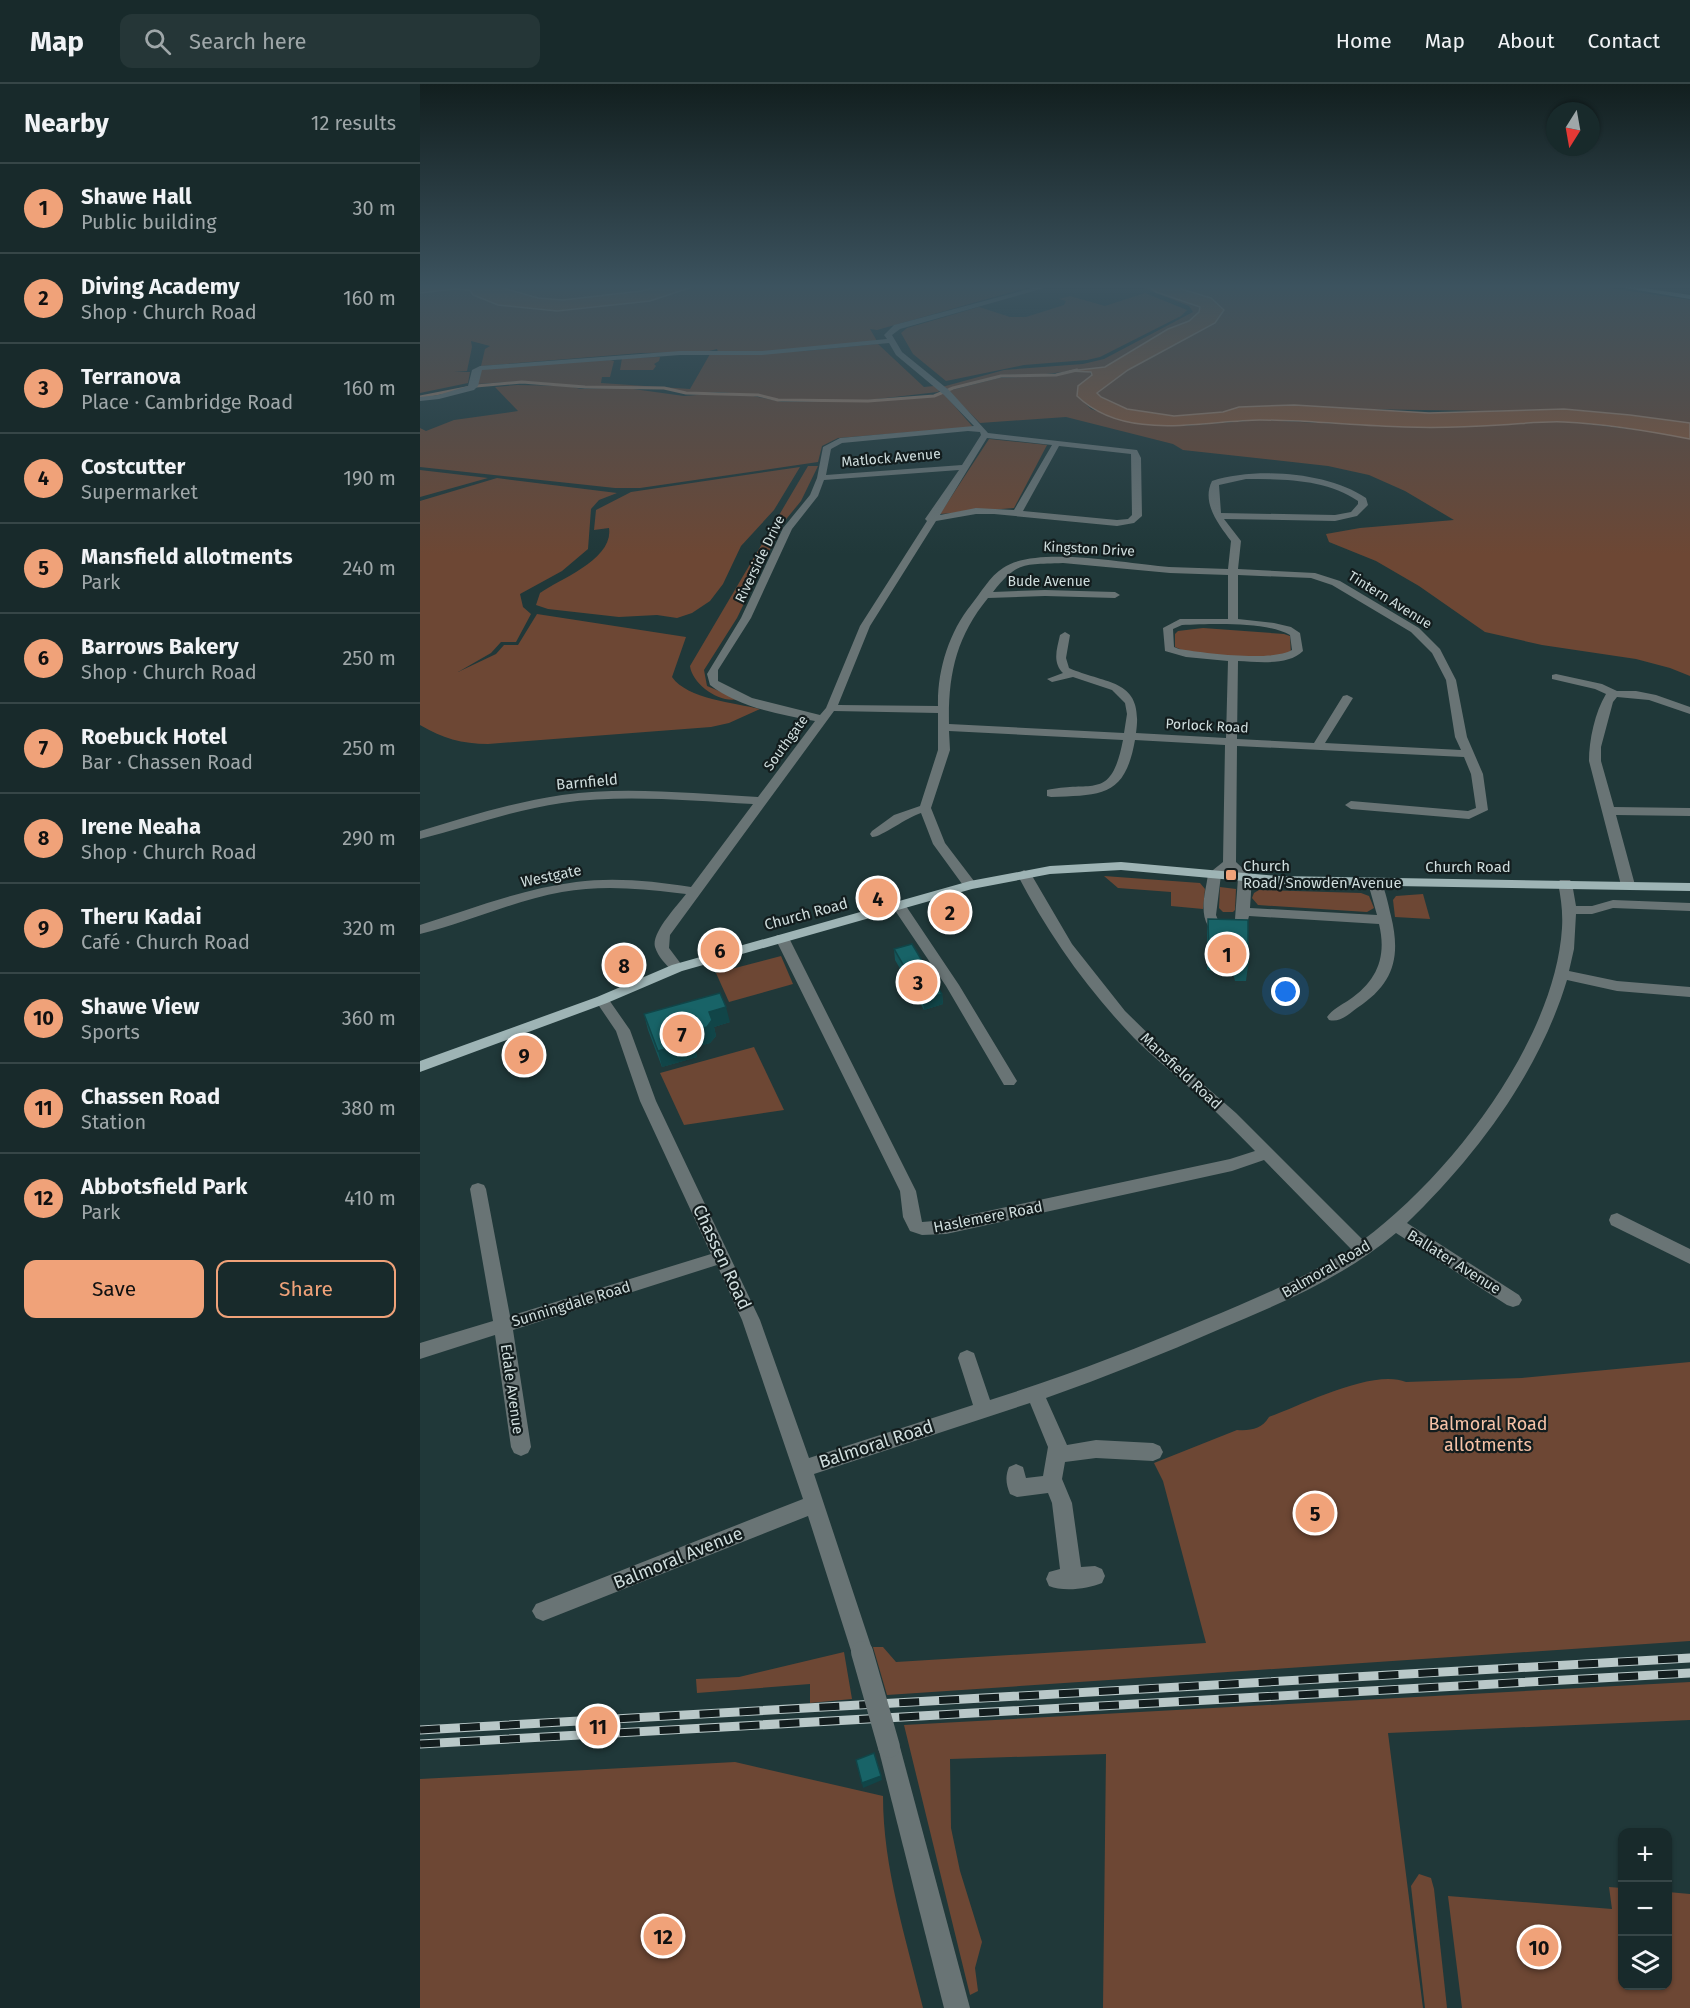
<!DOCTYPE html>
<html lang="en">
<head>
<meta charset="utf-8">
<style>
  :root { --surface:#182a2b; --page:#253637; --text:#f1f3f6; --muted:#9fa7a9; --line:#364647; --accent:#f0a279 }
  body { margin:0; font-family:"Fira Sans",sans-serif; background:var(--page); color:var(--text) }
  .controls { position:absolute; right:18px; bottom:18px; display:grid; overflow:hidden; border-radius:12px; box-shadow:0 2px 4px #0004 }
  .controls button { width:54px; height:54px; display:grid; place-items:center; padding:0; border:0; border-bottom:2px solid var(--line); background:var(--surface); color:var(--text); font:30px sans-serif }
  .compass { position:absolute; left:1126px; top:18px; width:54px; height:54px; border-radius:50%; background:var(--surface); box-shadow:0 2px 4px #0004; rotate:191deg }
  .you { position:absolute; left:866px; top:908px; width:21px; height:21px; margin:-15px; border:4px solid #fff; border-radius:50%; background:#1a73e8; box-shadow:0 0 0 9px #1a73e833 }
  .badge { display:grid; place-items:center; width:39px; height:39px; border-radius:50%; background:var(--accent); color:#111; font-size:20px; font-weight:700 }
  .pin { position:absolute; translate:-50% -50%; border:3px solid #fff; box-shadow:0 2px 6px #0006 }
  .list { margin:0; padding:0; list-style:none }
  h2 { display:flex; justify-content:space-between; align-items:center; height:78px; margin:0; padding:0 24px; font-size:26px }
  h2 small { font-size:20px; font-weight:400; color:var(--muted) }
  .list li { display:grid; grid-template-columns:39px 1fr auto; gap:18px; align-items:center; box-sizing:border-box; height:90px; padding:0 24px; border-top:2px solid var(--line) }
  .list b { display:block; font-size:22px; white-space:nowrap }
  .list p { margin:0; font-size:20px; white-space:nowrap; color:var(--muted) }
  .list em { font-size:20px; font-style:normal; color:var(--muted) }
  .actions { display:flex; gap:12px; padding:18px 24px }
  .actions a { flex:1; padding:14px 0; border:2px solid var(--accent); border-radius:12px; text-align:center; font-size:21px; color:var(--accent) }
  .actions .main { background:var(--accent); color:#111 }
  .icon { flex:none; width:33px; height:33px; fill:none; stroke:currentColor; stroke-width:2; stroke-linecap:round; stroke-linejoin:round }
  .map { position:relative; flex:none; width:1270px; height:1924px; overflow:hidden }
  header { display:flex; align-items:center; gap:36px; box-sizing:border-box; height:84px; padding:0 30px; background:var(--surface); border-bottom:2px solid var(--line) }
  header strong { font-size:28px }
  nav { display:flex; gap:33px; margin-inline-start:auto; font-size:21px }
  .search { width:420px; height:54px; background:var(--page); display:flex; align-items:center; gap:15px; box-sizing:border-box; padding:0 21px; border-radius:12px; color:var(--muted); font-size:22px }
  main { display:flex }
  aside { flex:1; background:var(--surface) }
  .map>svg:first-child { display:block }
  .green { fill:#6d4734 }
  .water { fill:#8e5637; stroke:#a27e69; stroke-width:1.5 }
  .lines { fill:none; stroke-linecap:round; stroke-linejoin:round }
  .stream { stroke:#a27e69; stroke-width:3 }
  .minor { fill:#697475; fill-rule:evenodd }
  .major { fill:#9eb4b5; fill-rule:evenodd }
  .rail-casing { stroke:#b9c8c8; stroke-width:9 }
  .rail { stroke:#131d1e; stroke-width:7; stroke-dasharray:20; stroke-linecap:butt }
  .minor-bridge { stroke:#697475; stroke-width:22 }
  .wall { fill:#155559 }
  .shaded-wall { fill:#114548 }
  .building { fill:#186367; stroke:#114548; stroke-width:1.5 }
  .poi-dot { fill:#f0a279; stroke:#131d1e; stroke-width:2 }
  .labels { text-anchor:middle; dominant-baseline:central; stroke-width:4.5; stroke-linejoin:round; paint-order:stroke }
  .far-street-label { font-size:14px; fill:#cfdddd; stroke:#131d1e }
  .street-label { font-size:15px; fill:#cfdddd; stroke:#131d1e }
  .poi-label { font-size:15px; fill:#cfdddd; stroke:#131d1e; text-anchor:start }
  .near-street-label { font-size:18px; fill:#cfdddd; stroke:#131d1e }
  .near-park-label { font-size:18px; fill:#f6c2a7; stroke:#131d1e }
</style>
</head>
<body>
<header>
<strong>Map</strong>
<div class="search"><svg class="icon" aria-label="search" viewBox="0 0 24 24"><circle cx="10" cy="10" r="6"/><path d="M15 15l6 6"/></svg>Search here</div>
<nav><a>Home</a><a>Map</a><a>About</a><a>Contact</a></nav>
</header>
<main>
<aside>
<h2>Nearby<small>12 results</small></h2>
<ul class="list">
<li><span class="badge">1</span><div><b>Shawe Hall</b><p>Public building</p></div><em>30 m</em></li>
<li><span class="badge">2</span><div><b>Diving Academy</b><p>Shop · Church Road</p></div><em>160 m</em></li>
<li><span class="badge">3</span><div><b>Terranova</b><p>Place · Cambridge Road</p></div><em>160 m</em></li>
<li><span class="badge">4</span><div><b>Costcutter</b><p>Supermarket</p></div><em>190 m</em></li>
<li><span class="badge">5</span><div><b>Mansfield allotments</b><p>Park</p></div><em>240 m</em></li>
<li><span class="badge">6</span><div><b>Barrows Bakery</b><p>Shop · Church Road</p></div><em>250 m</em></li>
<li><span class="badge">7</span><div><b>Roebuck Hotel</b><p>Bar · Chassen Road</p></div><em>250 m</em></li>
<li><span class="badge">8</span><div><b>Irene Neaha</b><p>Shop · Church Road</p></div><em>290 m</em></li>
<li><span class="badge">9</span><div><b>Theru Kadai</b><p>Café · Church Road</p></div><em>320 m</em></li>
<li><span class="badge">10</span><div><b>Shawe View</b><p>Sports</p></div><em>360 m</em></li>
<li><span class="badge">11</span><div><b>Chassen Road</b><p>Station</p></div><em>380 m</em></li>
<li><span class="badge">12</span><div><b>Abbotsfield Park</b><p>Park</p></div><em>410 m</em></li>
</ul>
<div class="actions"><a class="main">Save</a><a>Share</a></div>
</aside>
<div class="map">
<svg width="1270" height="1924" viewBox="0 0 1270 1924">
  <rect width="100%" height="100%" fill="#203839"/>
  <!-- green -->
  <g class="green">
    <path d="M76 202H239C202 212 155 221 117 214 104 211 90 206 76 202Z"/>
    <path d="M275 202H613L457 246 450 245 457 257C405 265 350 268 298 268L297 265 285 268 221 269 61 282 65 265 70 262 51 257 52 263 47 287 34 288H50L48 299 0 309V209L35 205 51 206 53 211 78 221 137 227 230 217Z"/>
    <path d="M718 202C730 202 766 218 780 223L779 228 769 237 748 245 685 283 626 290 583 291 526 305 522 303 584 286 663 280 684 275 773 228 769 222Z"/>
    <polygon points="760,202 1176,202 1270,216 1270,339 1210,331 1144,325 1067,327 936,325 874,321 819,323 803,328 754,332 707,325 676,310 708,286 795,239 804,227 791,214 761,205"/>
    <polygon points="725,209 767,226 761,232 680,273 667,276 604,281 526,297 493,270 481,249 487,244 559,223 590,233 606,233 644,221 646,217 639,215 650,212 685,222"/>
    <polygon points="458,260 504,303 514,302 520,306 518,308 448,316 360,316 339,311 298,308 269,309 244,303 171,303 103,297 57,300 59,287 66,284 190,276 194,277 190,293 182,293 181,299 270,305 290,270 385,267"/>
    <polygon points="240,273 239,277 234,280 236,282 233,286 200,286 202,274"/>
    <polygon points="659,286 668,287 672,291 658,302 657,312 671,325 695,334 764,342 840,336 983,343 1045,343 1143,337 1241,349 1270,355 1270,592 1250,584 1216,575 1122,561 1065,548 999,502 956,477 909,458 906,450 940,444 1034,436 985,407 949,391 908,382 763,366 753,360 646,333 560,339 528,307 579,294 640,291"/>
    <polygon points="97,301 148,302 161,305 206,304 264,312 290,310 333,312 362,318 446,318 516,312 523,309 553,343 418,354 402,362 398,378 220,404 195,404 0,383 0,344 6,347 34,336 98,327 75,303"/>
    <polygon points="569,355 627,361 594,424 520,430"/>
    <path d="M388 382H398L381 417 363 439 317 534 284 586 287 602 318 615C300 620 272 600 270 582Z"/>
    <path d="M380 383 354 426 321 462 303 500 290 517 272 529 257 534 237 531 199 533 128 525 116 521 120 509C140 495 194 475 189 444L174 446 176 426 211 408Z"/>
    <polygon points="0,386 68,394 0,413"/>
    <path d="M77 394 197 409 179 416 171 425 168 465 142 487 100 510 103 523 111 530 96 558H81L71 569 38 588 76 570 84 561H98L117 530 266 553 252 593C267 615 315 619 340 625L309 639 291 643 68 660C42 660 22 654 0 641V417Z"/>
    <path d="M783 544 864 550 870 552 871 571C846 575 778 575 755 563V550L758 547Z"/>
    <polygon points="684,792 780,799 785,805 783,825 751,822 751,808 698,804"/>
    <polygon points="800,803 816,805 815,826 813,828 803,828 799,824"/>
    <polygon points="839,806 941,809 949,812 954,824 947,828 838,821 832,814 834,809"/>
    <polygon points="1003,810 1010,835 975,833 973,816 976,812"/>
    <polygon points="361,872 373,900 309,918 296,889"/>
    <polygon points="334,963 364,1026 264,1041 240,989"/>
    <path d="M1270 1278V1557L467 1611 453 1563H463L476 1578 786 1559 743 1397 734 1379 817 1346C830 1347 842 1345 849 1333 881 1321 954 1284 986 1298L1102 1294Z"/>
    <polygon points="424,1568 432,1615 390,1619 390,1600 277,1609 276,1595 319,1593"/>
    <polygon points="1270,1598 1270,1636 968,1649 1003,1924 683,1924 686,1670 530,1675 531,1744 540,1787 562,1858 555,1884 558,1907 550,1911 484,1641"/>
    <path d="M315 1678 463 1712C463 1784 486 1854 503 1924H0V1695Z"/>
    <polygon points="999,1790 1011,1794 1014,1805 1027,1924 1005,1924 991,1802"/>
    <polygon points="1189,1803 1202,1804 1202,1902 1248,1902 1248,1808 1270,1810 1270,1924 1042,1924 1028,1812 1192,1825"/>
  </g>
  <!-- water -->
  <g class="water">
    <polygon points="0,202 76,202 118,214 143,216 221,207 239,202 275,202 230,217 137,227 78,221 53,211 50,206 35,205 0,209"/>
    <path d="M728 202H760L761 205 791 214 804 226 795 239 708 286 677 309 681 313 707 325 754 332 803 328 819 323 874 321 1009 329 1144 325 1210 331 1270 339V355C1229 347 1186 340 1144 338 1123 337 1101 340 1080 341 1049 343 1017 344 985 343 937 342 888 336 840 336 780 337 705 358 657 312L658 302 672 291 671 288 649 287 685 283 748 245 769 237 779 228 780 223 736 208Z"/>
  </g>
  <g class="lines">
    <!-- stream -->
    <g class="stream">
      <polyline points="56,302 102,298 165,303 244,304 266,309 338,311 358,316 448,317 514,312 533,304 581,292 636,291 657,286"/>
      <polyline points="0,313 51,303"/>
    </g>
    <!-- minor -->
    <g class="minor">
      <path d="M620 202H631L480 245 472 251 482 268 530 307 568 349 717 366 721 374 722 432 714 439 697 442 574 430H556L516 437 450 542 418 621 518 622C517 587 529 548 551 521 560 510 570 492 583 484 616 461 708 480 749 483 769 484 788 484 808 485L811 457C799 441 781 419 792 397 836 383 907 388 946 414L948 421 937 432 915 437 804 435 821 457 818 485 895 489 920 497 999 544 1020 565 1036 596 1047 653 1063 690 1068 726 1049 735 931 725 925 721 931 717 1048 727 1056 724 1051 690 1044 673 817 662 816 778 832 793 830 824 957 831 948 799 950 796H960C966 807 968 820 971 832 981 873 974 900 937 924 929 930 920 939 909 936L907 933C912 926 921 921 929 916 957 897 967 873 959 840L829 832 827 840 811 846 788 842C779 826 786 807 788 790L803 778 805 661 715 656C705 713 682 711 631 713L627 712V706C673 696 691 718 703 656L529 647 530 666 511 724 525 759 557 801 555 804H545L513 760 501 729C487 733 460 754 452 753L450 750 452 747 474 731 500 722 518 666V629L414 627 250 851 249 864 264 884 262 887H252C246 880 238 873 235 863 231 849 257 822 266 810L257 809C218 804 180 801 142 808 93 817 48 838 0 850V841C51 825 102 805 156 798 194 793 233 797 271 803L333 720C270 717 205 710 142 719 93 726 47 743 0 755V747C47 733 94 718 142 711 207 702 273 710 338 713L395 637C361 631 318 623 290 601L287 590 321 534 363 444 390 411 397 394 403 363 420 354 554 342 524 311 476 271 469 259 342 271H260L62 286 58 302 54 306 19 315 0 317V313L18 311 48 302 52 286 60 282 260 267H342L467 255 464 251 474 241ZM548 347 560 348 561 351 542 381 406 391 411 365 422 359ZM567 354 632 361 594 426 556 424 520 431ZM639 362 711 370 712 431 708 435 697 436 603 427ZM539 386 505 435 507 437 440 542 406 624 400 631 332 614 298 597V586L331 534 372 445 398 412 404 396ZM826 395C863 395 907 395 938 417V420L931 428 915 431 801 429 799 401ZM643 479 750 489 808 491V535H760L743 544 745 567 766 573 808 577 806 654 716 649C724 594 687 601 649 584L646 574 650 551 645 548 640 551C637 565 632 578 643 589L627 595 632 598 653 593 692 606 705 619 707 630 704 649 529 640C528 591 536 553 568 514L625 512 695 514 700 511 695 508 625 506 573 508C598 476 605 481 643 479ZM818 491 891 494 912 501 991 548 1012 569 1026 596 1035 653 1041 666 905 659 933 614 927 611 923 612 894 659 817 655 818 577C838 578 868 582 883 567L880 549 871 543 854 539 818 535ZM762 541C790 540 845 537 870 551L872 566C851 578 784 569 759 565L754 563 753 545ZM809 786 818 794 815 835 809 837 798 836 796 831 801 791Z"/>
      <path d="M1136 590 1182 600 1197 607H1216L1236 611 1270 623V630L1229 616 1197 613 1193 618 1181 663V677L1194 723 1270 724V732L1196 731 1215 801 1213 804H1203L1201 801 1169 677C1169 656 1175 628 1186 610L1175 605 1132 595V591Z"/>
      <path d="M604 786 611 790 652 860 705 927 752 973 816 1029 943 1156C1031 1091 1135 956 1142 844 1143 829 1141 814 1138 799L1140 796H1150L1152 799 1156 822H1172L1193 816 1270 819V827L1193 824 1172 830H1156L1154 865 1149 887 1197 897 1270 903V913L1197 907 1147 896C1119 989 1056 1072 987 1139L1099 1211 1102 1216 1099 1221 1093 1223 1087 1221 976 1149C924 1193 862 1219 800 1245 743 1270 685 1293 626 1314L647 1361 676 1356 733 1359 740 1362 743 1368 740 1374 733 1377 676 1374 645 1378 642 1395 652 1419 661 1483 675 1482 682 1485 685 1492 682 1499C668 1505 643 1508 629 1502L626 1495 629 1488 640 1485 632 1419 628 1409 597 1413 590 1410C586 1401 585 1392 589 1383L596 1380 603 1383 606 1394 623 1392 628 1363 610 1319 394 1390 453 1568 450 1576 442 1579 434 1576 388 1432 123 1537 116 1534 112 1527 116 1520 383 1415 322 1236 297 1181 93 1246 111 1363 108 1369 101 1372 94 1369 91 1363 75 1251 0 1275V1259L73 1237 50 1105 52 1101 58 1099 64 1101 66 1105 90 1232 291 1170 220 1017 196 947 175 916 177 913H187L210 946 236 1017 340 1236 389 1374 553 1321 538 1274 540 1269 547 1266 554 1269 570 1316C643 1293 714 1266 784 1236 834 1215 885 1194 931 1165L844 1076 812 1087 526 1150 502 1151 490 1147 483 1133 480 1107 355 854 357 851H367L369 854 496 1107 502 1138 526 1136 810 1075 835 1067C817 1049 799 1030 779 1012 758 993 735 975 714 954 667 905 628 850 597 790Z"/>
      <polygon points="479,818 484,819 539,901 597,997 594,1001 584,1001 526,902 472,822"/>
      <polygon points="1197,1129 1270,1165 1270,1180 1191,1141 1189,1136 1191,1131"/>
      <polygon points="469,1652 477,1655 480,1663 550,1924 524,1924 458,1663 461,1655"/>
    </g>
    <!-- major -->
    <g class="major">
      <polygon points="1194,202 1210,202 1270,211 1270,215"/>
      <polygon points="701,778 858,792 1270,799 1270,807 858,800 701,786 630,790 552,805 262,887 187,919 0,988 0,977 177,913 252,881 550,797 630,782"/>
    </g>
    <!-- rail casing -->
    <g class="rail-casing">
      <g id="rail">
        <polyline points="0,1646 1270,1574"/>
        <polyline points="0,1660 1270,1589"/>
      </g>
    </g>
    <!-- rail -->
    <use href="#rail" class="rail"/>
    <!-- minor-bridge -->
    <polyline class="minor-bridge" points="442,1568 469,1663"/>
  </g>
  <!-- wall -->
  <g class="wall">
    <polygon points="788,835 828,882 826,897 815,897 813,889 787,886 787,850"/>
    <polygon points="474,865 522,910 523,920 504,926 475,876"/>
    <polygon points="224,930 310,938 294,943 296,952 290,959 275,963 277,973 242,983 228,946"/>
  </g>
  <!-- shaded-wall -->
  <g class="shaded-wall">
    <polygon points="522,910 523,920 504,926 503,915"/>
    <polygon points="306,923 310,938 294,943 296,952 290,959 275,963 277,973 242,983 238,967 270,948 289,928"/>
    <polygon points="461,1692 462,1696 443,1704 442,1699"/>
  </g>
  <!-- building -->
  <g class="building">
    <polygon points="788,835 828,836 828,882 817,881 814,874 789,871"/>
    <polygon points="492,860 522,910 503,915 474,865"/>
    <polygon points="300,909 306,923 289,928 292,936 287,943 270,948 274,957 238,967 224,930"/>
    <polygon points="454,1669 461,1692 442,1699 436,1676"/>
  </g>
  <!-- sky -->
  <linearGradient id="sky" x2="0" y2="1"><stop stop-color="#121f1f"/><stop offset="0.43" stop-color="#3c535f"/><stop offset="1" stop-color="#3c535f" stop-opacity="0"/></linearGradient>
  <rect width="1270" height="471" fill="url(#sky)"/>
  <!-- markers -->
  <rect class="poi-dot" x="805" y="785" width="12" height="12" rx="3"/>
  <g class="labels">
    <!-- far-street labels -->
    <g class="far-street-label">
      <text transform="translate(471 374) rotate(-5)">Matlock Avenue</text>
      <text transform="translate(669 465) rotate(3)">Kingston Drive</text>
      <text transform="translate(340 475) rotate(-64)">Riverside Drive</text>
      <text x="629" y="497">Bude Avenue</text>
      <text transform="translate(970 516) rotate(32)">Tintern Avenue</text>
      <text transform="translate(787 642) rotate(3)">Porlock Road</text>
      <text transform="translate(366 659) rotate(-54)">Southgate</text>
    </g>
    <!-- street labels -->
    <g class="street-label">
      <text transform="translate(167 698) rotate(-5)">Barnfield</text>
      <text x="1048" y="783">Church Road</text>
      <text transform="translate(131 792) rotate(-12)">Westgate</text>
      <text transform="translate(386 830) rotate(-15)">Church Road</text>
      <text transform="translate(761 987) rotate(43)">Mansfield Road</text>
      <text transform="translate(568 1133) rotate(-11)">Haslemere Road</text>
      <text transform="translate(1034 1178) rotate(32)">Ballater Avenue</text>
      <text transform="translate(906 1185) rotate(-30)">Balmoral Road</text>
      <text transform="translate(151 1220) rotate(-17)">Sunningdale Road</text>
      <text transform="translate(92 1305) rotate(82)">Edale Avenue</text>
    </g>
    <!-- poi labels -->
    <g class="poi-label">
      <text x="823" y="782">Church<tspan x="823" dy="17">Road/Snowden Avenue</tspan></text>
    </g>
    <!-- near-street labels -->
    <g class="near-street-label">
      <text transform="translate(302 1173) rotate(65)">Chassen Road</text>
      <text transform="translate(456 1360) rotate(-18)">Balmoral Road</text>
      <text transform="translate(258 1474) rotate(-22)">Balmoral Avenue</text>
    </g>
    <!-- near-park labels -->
    <g class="near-park-label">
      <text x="1068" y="1340">Balmoral Road<tspan x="1068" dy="21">allotments</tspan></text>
    </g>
  </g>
</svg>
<div class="controls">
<button>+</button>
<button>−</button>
<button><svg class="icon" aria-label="layers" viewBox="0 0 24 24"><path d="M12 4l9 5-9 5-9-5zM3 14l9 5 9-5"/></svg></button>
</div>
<svg class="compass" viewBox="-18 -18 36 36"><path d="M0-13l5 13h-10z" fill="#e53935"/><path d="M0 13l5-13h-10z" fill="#9fa7a9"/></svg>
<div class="you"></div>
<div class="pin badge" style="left:807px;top:870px">1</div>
<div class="pin badge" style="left:530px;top:828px">2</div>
<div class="pin badge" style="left:498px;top:898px">3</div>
<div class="pin badge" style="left:458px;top:814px">4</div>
<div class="pin badge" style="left:895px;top:1429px">5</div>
<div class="pin badge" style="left:300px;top:866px">6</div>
<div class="pin badge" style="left:262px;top:950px">7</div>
<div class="pin badge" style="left:204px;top:881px">8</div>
<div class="pin badge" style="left:104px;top:971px">9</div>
<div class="pin badge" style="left:1119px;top:1863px">10</div>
<div class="pin badge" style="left:178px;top:1642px">11</div>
<div class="pin badge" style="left:243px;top:1852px">12</div>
</div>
</main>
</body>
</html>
